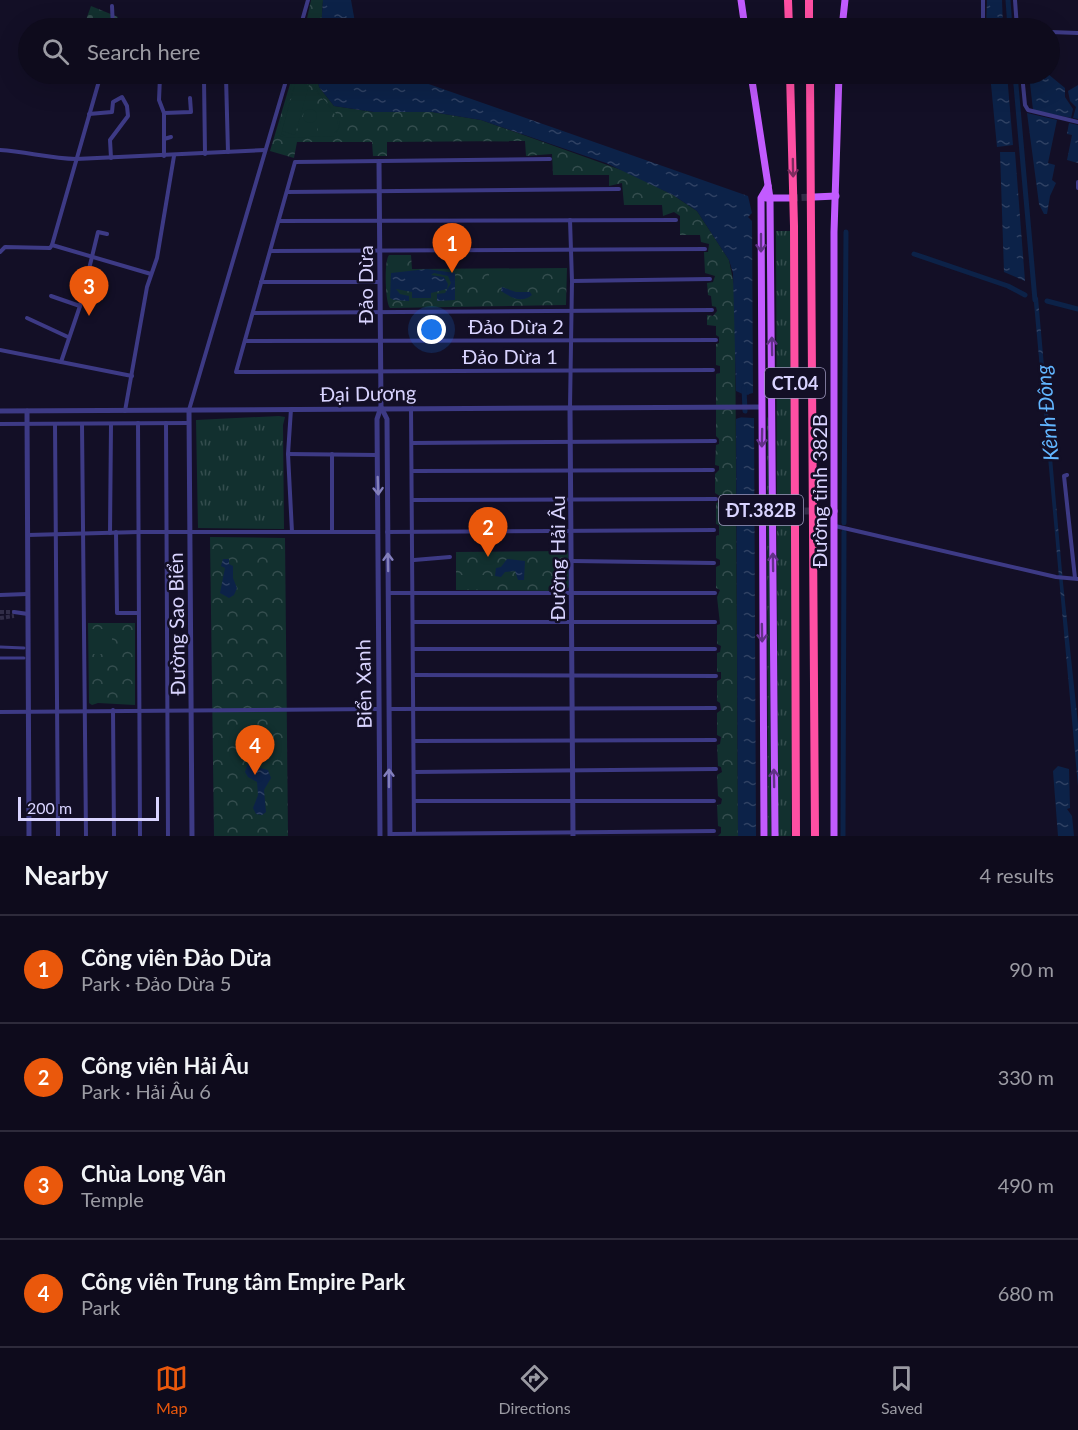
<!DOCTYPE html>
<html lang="en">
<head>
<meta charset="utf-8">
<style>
  :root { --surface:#0e0b1c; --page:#1c1929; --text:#f1f3f6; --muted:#9b9ba3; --line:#2e2b3b; --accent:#ea580c }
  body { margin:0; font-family:Lato,sans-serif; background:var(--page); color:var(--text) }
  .scale { position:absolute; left:18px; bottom:15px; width:141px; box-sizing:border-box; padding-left:6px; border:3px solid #d9d4ff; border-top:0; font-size:16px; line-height:21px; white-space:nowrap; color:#d9d4ff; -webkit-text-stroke:4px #130f26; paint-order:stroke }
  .you { position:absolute; left:432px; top:330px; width:21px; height:21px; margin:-15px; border:4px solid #fff; border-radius:50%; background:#1a73e8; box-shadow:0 0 0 9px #1a73e833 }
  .badge { display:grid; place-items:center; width:39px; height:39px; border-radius:50%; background:var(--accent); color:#fff; font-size:20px; font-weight:700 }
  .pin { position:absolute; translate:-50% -50px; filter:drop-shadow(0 2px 3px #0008) }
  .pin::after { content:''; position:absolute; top:32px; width:21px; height:18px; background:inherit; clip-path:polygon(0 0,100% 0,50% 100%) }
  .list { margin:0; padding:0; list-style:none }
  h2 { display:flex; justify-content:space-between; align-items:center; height:78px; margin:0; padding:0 24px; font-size:26px }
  h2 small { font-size:20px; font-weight:400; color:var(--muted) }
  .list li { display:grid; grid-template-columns:39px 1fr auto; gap:18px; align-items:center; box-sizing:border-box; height:108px; padding:0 24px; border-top:2px solid var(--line) }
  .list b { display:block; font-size:22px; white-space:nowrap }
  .list p { margin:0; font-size:20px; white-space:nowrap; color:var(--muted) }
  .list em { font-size:20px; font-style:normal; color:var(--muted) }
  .icon { flex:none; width:33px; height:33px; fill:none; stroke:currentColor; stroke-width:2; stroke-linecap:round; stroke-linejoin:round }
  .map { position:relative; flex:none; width:1078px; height:836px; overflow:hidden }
  .search { position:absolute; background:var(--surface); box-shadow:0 6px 24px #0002; left:18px; right:18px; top:18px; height:66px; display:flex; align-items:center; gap:15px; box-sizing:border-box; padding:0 21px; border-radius:33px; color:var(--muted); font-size:22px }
  .sheet { height:510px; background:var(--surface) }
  nav { display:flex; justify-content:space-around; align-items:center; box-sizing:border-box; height:84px; border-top:2px solid var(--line); background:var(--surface); font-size:16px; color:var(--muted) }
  nav a { display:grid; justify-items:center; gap:3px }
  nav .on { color:var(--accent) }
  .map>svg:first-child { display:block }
  .grass { fill:url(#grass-tufts) }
  .cemetery { fill:url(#cemetery-stones) }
  .park { fill:url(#park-crowns) }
  .garden { fill:#12302f }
  .water { fill:url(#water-ripples) }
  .pier { fill:#130f26 }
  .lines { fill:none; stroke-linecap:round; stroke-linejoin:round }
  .canal { stroke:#0c2248; stroke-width:5 }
  .minor-tunnel { stroke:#312d47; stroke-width:4; stroke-dasharray:4 2; stroke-linecap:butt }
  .primary-tunnel { stroke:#312d47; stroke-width:7; stroke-dasharray:7 3.5; stroke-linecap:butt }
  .pedestrian { stroke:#3d3a85; stroke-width:3 }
  .minor { stroke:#3d3a85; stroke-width:4 }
  .tertiary { stroke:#3d3a85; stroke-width:5 }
  .primary { stroke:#c25bff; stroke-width:7 }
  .motorway { stroke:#ff4fa3; stroke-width:8 }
  .oneway { stroke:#7d2c5e }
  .oneway2 { stroke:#623188 }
  .oneway3 { stroke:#837fbc }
  .labels { text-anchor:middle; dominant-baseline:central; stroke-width:5; stroke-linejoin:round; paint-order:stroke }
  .shield { fill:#130f26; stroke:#9e99be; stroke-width:1.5 }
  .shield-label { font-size:18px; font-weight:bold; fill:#d9d4ff }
  .street-label { font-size:20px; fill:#d9d4ff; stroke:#130f26 }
  .water-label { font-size:21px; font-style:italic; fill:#62b6ff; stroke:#130f26 }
</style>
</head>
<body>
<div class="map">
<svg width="1078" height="836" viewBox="0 0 1078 836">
  <defs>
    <pattern id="grass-tufts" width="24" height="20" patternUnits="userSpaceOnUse" patternTransform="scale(1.5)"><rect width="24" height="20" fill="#12302f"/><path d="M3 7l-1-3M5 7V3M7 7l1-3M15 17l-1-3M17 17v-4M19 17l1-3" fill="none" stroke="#344d4e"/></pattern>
    <pattern id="cemetery-stones" width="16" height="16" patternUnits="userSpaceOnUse" patternTransform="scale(1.5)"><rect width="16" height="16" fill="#12302f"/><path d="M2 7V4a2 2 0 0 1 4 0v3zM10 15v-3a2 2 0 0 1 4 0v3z" fill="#344d4e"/></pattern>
    <pattern id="park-crowns" width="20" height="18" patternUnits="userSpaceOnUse" patternTransform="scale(1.5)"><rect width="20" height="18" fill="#12302f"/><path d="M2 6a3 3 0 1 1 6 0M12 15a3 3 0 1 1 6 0" fill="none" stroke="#344d4e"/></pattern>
    <pattern id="water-ripples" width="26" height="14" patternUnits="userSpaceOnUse" patternTransform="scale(1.5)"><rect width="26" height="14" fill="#0c2248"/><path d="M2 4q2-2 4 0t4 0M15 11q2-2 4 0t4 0" fill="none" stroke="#2f4163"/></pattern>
  </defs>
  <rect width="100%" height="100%" fill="#130f26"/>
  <!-- grass -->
  <g class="grass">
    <polygon points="776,231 793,231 794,509 784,507 777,499"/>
    <polygon points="279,416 285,417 283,425 284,529 198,528 196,420"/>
    <polygon points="767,417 769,419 771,836 768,836"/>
    <polygon points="784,513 794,513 791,836 778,836 777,525 779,517"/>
  </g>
  <!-- cemetery -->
  <polygon class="cemetery" points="91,6 118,17 117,28 83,28"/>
  <!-- park -->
  <g class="park">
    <polygon points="311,0 323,0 321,28 305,28"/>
    <polygon points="293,74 317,74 319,87 334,106 374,112 432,112 481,120 627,172 673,195 697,211 729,260 735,290 738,836 718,836 721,833 721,827 718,826 717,805 721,804 722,799 718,796 717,775 722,772 721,767 718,766 717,745 720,744 721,737 717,735 717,713 721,710 720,703 717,701 717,681 721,679 721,672 717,672 717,653 720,652 721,646 717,644 717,625 720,624 717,597 720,590 716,588 716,567 720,565 720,560 716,558 716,536 719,535 719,525 716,524 716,503 719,502 720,496 715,493 715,474 719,470 719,466 715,465 716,445 719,444 719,439 716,436 716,374 720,373 720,366 716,365 716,344 719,343 719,337 716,335 716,326 707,325 707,315 713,316 717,311 716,307 712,306 711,296 708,295 707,283 713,282 715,276 705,273 704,252 708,252 709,244 701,242 700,235 680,235 680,216 674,212 663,216 662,205 624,205 622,183 609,186 609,175 553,175 552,154 526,156 525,141 387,142 387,156 373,156 372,142 297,142 294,158 270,151"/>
    <path d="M389 255H411L412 269 567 268 566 305 390 308C385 303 384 260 389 255Z"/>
    <polygon points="210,537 285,538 288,836 214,836"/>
    <polygon points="568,551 569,587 564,591 456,590 456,552"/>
    <polygon points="88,623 135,623 135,705 98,703 92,705 89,703"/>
  </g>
  <!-- garden -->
  <g class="garden">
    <path d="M295 74H297L281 134 286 136H331L338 129C342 108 306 94 313 74 314 80 315 87 318 92 328 107 350 119 334 136L284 138 277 134Z"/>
    <polygon points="296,82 309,85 295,135 282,131"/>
    <circle cx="310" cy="116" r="7"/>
    <rect x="318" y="112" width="12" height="21"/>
    <rect x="489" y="273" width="38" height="14"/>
    <rect x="459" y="575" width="28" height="14"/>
    <rect x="90" y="629" width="22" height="25"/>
  </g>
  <!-- water -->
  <g class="water">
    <polygon points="323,0 351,0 356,28 321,28"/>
    <polygon points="987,0 1002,0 1003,28 986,28"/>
    <polygon points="317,74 400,74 748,196 752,213 748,217 752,221 753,393 749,394 749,416 754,418 756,836 738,836 736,419 744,416 745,395 736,391 733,273 729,260 697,211 673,195 606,163 481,120 432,112 374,112 334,106 319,87"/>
    <polygon points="990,74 1007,74 1013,145 997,147"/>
    <polygon points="1029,74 1048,74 1065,88 1065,97 1073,109 1071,118 1033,110"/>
    <polygon points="1078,85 1078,119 1073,118 1076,107 1070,101 1068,91"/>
    <polygon points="1027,113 1057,120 1048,163 1055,165 1052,180 1056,183 1050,196 1047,214 1044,214 1039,204"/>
    <polygon points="1069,123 1078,125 1078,163 1067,160 1072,135 1067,134"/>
    <polygon points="1000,152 1015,152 1025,281 1004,272"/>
    <polygon points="427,269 455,273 455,300 437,301 437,294 445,293 451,283 448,276 434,273 431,275 444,277 448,284 447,289 431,293 431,298 412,298 412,292 396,289 400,294 409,296 409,301 394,300 390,298 391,273"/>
    <path d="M502 287 516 292H530L532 295C521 304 511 297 501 291Z"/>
    <polygon points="1033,292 1038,298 1063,583 1078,724 1078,786"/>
    <polygon points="223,559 229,559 229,564 233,566 233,578 237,588 234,595 229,598 220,593 225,568 221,566"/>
    <polygon points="507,559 525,561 524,580 518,580 515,571 505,572 501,577 495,576 496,568 501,567"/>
    <polygon points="254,759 257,767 268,770 271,778 264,790 266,812 262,815 256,814 253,808 258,795 257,782 248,777 245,772 248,763"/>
    <polygon points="1058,766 1069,769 1070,808 1067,809 1072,816 1074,836 1058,836 1053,771"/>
  </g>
  <!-- pier -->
  <polygon class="pier" points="754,394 754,418 736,417 741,414 742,397 738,396"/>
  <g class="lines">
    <!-- canal -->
    <g class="canal">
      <polyline points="1008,0 1010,28"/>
      <polyline points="1015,74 1035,300"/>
      <polyline points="914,254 1008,286 1025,295"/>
      <polyline points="1047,301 1078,309"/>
      <polyline points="744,388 745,411"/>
      <polyline points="844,523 846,232"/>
      <polyline points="843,836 844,532"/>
    </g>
    <!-- minor-tunnel -->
    <g class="minor-tunnel">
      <polyline points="0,612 14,612"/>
      <polyline points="0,618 14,616"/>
    </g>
    <!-- primary-tunnel -->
    <g class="primary-tunnel">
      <polyline points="791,198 814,197"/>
      <polyline points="794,511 816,511"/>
    </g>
    <!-- pedestrian -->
    <g class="pedestrian">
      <polyline points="0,647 24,648"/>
      <polyline points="0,658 24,658"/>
    </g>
    <!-- minor -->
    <g class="minor">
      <polyline points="1015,0 1017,28"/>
      <polyline points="112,6 113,28"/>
      <polyline points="300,28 308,0"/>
      <polyline points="983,28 983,0"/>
      <polyline points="1050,32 1078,33"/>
      <polyline points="1022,74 1025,105 1028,110 1078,122"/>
      <polyline points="134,76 204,79 212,75 285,82"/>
      <polyline points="160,77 159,100 164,113"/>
      <polyline points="226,77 228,152"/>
      <polyline points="204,79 205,154"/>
      <polyline points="89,114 112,112 113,102 122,97 127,106 128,116 110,140 111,158"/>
      <polyline points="164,139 171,137"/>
      <path d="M0 150C27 152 50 158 76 159L265 150"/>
      <polyline points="164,156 164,113 191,112 190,98"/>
      <polyline points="550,159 295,162 236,372 713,370"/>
      <polyline points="1078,182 1078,188"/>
      <polyline points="287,192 619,189"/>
      <polyline points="570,220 572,281 570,407"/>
      <polyline points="279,221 676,220"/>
      <polyline points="52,245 101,74"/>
      <polyline points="271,251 705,249"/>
      <polyline points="0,252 5,247 50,248 52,245 151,274"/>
      <polyline points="572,281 710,279"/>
      <polyline points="261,282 380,282"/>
      <polyline points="51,296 80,306"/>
      <polyline points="253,313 712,310"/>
      <polyline points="27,318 68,337"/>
      <polyline points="245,341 716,340"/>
      <polyline points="0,350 132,376"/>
      <polyline points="61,362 80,306 98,232 107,234"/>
      <polyline points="411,407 414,832"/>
      <polyline points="291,409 288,454 292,532"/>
      <polyline points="189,410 288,74"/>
      <polyline points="125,411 147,287 157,258 174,156"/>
      <polyline points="138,423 140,836"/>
      <polyline points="166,423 168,836"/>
      <polyline points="0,424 189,423"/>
      <polyline points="55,424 58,836"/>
      <polyline points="82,424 86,836"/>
      <polyline points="412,443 715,441"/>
      <polyline points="288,454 377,455"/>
      <polyline points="332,454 332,531"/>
      <polyline points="413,471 713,470"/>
      <polyline points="1067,475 1064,476 1075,578"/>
      <polyline points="413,500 716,499"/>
      <polyline points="835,526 1056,577 1078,579"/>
      <polyline points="116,532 117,613 138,613"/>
      <polyline points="387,532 714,530"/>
      <polyline points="110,533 111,425"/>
      <polyline points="28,535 139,532 378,532"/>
      <polyline points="414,560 450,557"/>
      <polyline points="572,561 714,563"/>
      <polyline points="388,593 715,593"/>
      <polyline points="0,595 27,594"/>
      <polyline points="14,612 28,614"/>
      <polyline points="414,622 715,622"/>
      <polyline points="414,649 715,649"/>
      <polyline points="414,675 716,676"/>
      <polyline points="389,709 715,708"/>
      <polyline points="113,710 114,836"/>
      <polyline points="0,712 379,709"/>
      <polyline points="414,741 715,740"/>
      <polyline points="415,772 716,769"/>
      <polyline points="414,801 714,801"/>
      <polyline points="390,834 714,831"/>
    </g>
    <!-- tertiary -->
    <g class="tertiary">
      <polyline points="379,162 381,407 377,419 380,836"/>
      <polyline points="381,407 387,419 390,836"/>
      <polyline points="570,407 573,836"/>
      <polyline points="0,411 762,407"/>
      <polyline points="27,411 29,836"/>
      <polyline points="189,411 192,836"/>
    </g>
    <!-- primary -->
    <g class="primary">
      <polyline points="741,0 745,28"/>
      <polyline points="842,28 845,0"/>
      <polyline points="751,74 770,198 775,836"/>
      <polyline points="814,197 836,196"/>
      <polyline points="766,198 791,198"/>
      <polyline points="773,511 794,511"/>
      <polyline points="818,511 834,511"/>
      <polyline points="764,836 761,198 768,186"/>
      <polyline points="834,836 834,232 839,74"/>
    </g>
    <!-- motorway -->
    <g class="motorway">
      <polyline points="788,0 789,28"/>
      <polyline points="809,0 809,28"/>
      <polyline points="790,74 794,226 796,836"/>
      <polyline points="810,74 815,836"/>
    </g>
  </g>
  <!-- one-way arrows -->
  <defs><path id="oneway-shaft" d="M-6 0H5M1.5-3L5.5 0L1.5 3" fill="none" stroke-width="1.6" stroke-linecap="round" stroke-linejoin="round" transform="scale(1.5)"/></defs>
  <use class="oneway" href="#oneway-shaft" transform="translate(793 168) rotate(89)"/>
  <g class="oneway2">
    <use href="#oneway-shaft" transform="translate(761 243) rotate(90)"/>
    <use href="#oneway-shaft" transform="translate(772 346) rotate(-91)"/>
    <use href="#oneway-shaft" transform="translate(762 438) rotate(91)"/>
    <use href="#oneway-shaft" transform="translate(773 562) rotate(-91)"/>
    <use href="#oneway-shaft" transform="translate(762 633) rotate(89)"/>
    <use href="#oneway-shaft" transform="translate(774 778) rotate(-91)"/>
  </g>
  <g class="oneway3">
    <use href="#oneway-shaft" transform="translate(378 486) rotate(88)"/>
    <use href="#oneway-shaft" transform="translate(388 562) rotate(-91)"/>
    <use href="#oneway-shaft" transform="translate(389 778) rotate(-90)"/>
  </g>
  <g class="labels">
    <!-- shield labels -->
    <g class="shield">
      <rect x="765" y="368" width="60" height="30" rx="4.5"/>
      <rect x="719" y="495" width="84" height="30" rx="4.5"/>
    </g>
    <g class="shield-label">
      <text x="795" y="383">CT.04</text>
      <text x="761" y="510">ĐT.382B</text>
    </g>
    <!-- street labels -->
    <g class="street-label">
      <text transform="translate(365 285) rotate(-90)">Đảo Dừa</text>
      <text x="516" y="326">Đảo Dừa 2</text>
      <text x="510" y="356">Đảo Dừa 1</text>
      <text transform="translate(368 393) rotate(-1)">Đại Dương</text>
      <text transform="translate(819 491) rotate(-90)">Đường tỉnh 382B</text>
      <text transform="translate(557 558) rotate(-90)">Đường Hải Âu</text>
      <text transform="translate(176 624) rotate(-91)">Đường Sao Biển</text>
      <text transform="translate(363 684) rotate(-91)">Biển Xanh</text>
    </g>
    <!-- water labels -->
    <g class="water-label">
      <text transform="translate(1046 413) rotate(-95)">Kênh Đông</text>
    </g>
  </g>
</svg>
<div class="scale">200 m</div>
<div class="you"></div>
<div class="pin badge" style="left:452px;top:273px">1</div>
<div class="pin badge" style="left:488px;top:557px">2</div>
<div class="pin badge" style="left:89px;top:316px">3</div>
<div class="pin badge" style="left:255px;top:775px">4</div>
<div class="search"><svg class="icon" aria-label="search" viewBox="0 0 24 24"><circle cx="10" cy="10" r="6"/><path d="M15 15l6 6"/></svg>Search here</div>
</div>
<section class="sheet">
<h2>Nearby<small>4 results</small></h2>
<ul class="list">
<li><span class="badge">1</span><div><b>Công viên Đảo Dừa</b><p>Park · Đảo Dừa 5</p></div><em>90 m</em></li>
<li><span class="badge">2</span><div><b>Công viên Hải Âu</b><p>Park · Hải Âu 6</p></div><em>330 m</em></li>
<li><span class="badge">3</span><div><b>Chùa Long Vân</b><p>Temple</p></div><em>490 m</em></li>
<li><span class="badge">4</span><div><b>Công viên Trung tâm Empire Park</b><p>Park</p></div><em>680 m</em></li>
</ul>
</section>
<nav>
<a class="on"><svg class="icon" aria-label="map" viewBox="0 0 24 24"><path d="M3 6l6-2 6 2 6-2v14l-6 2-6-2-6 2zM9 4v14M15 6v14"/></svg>Map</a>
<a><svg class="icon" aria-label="directions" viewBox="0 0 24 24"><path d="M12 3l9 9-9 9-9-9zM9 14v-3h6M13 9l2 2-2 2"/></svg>Directions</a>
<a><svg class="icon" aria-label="saved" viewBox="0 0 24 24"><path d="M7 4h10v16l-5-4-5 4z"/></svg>Saved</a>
</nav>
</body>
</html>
